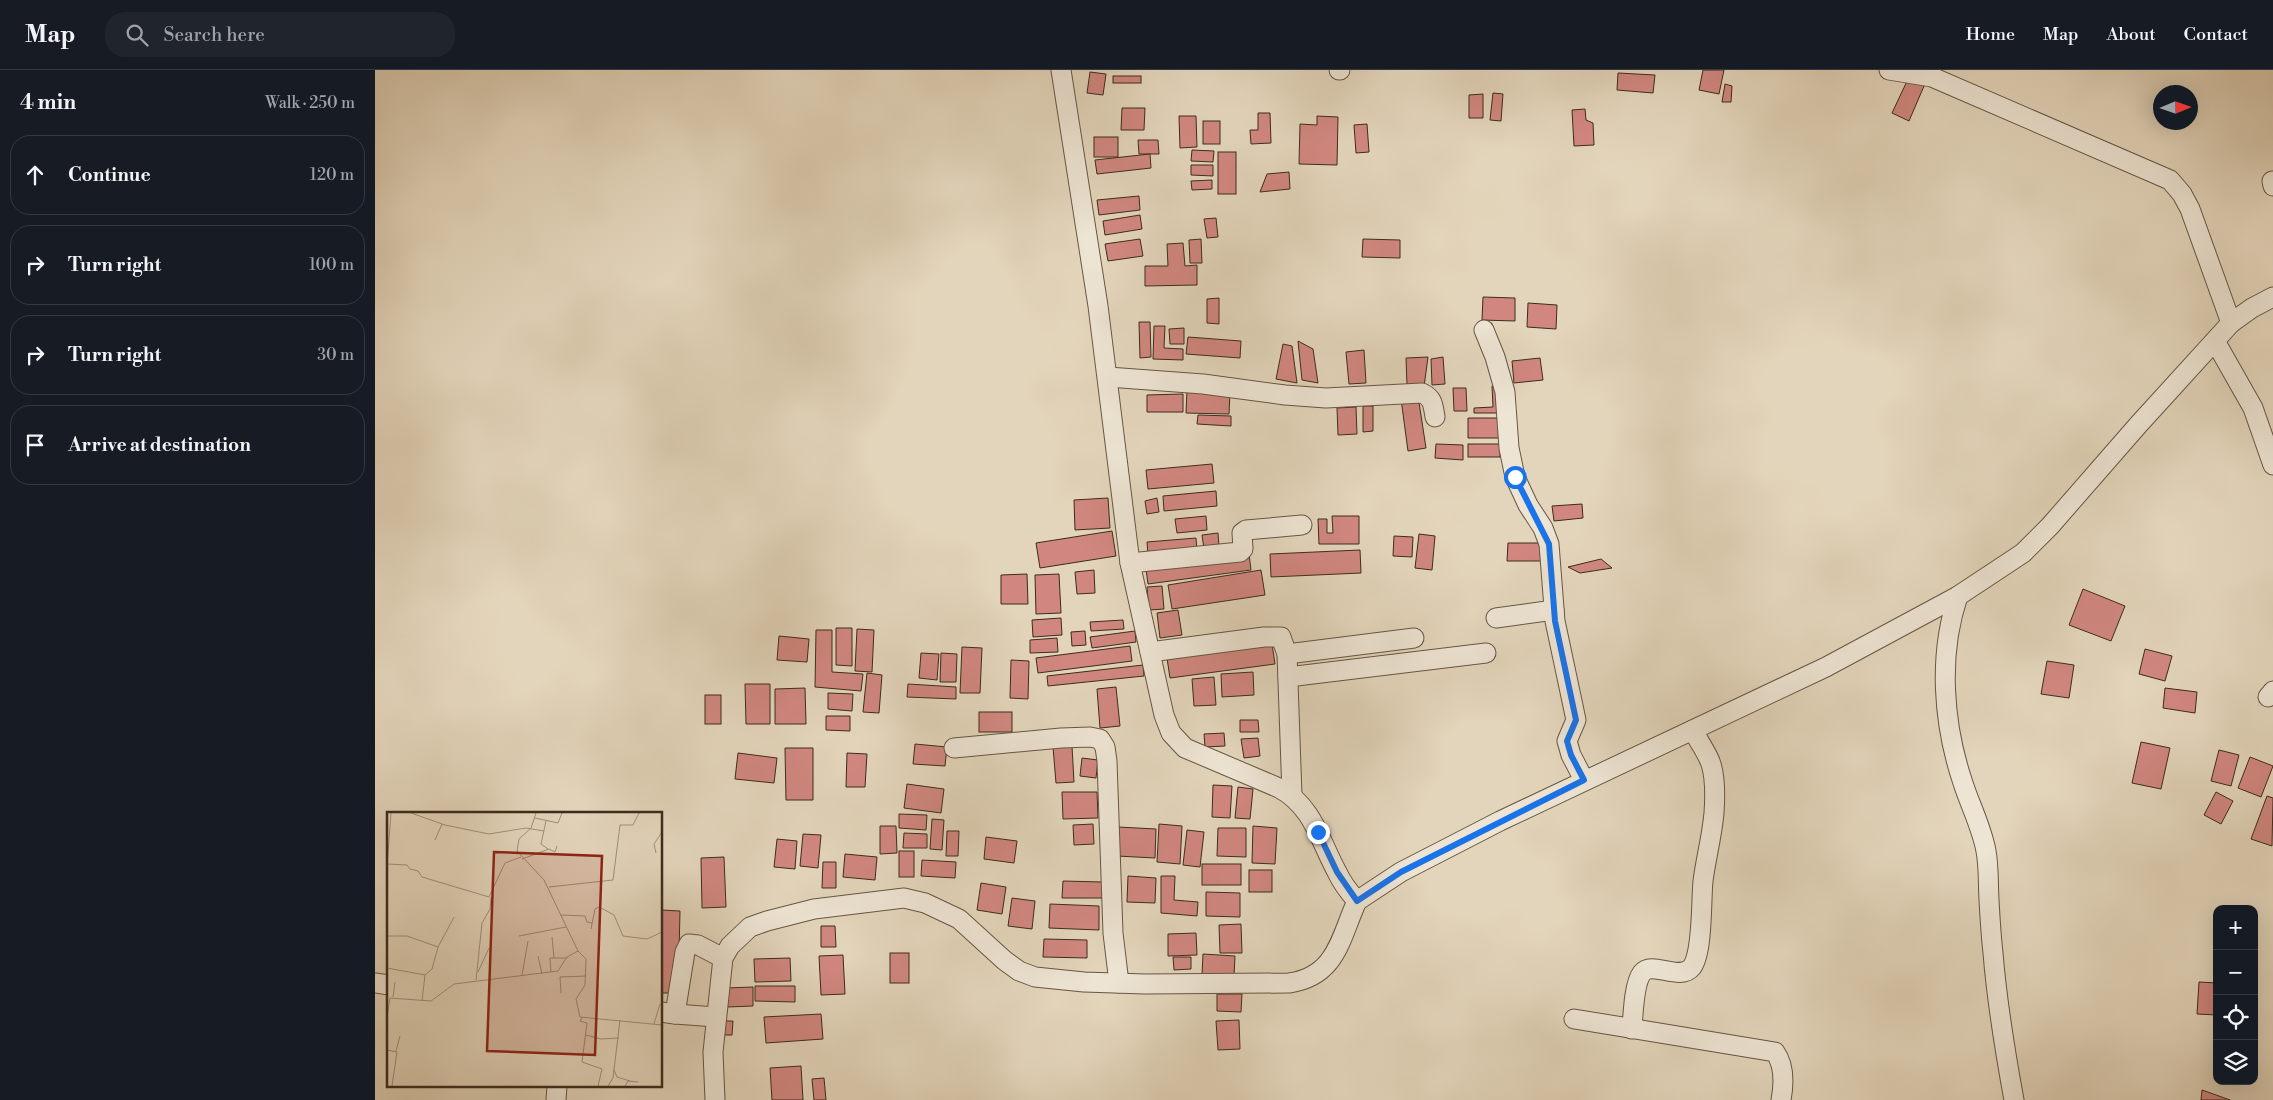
<!DOCTYPE html>
<html lang="en">
<head>
<meta charset="utf-8">
<style>
  :root { --surface:#171b24; --page:#20242c; --text:#f1f3f6; --muted:#9ea1a6; --line:#363941 }
  body { margin:0; font-family:"Libre Bodoni",serif; background:var(--page); color:var(--text) }
  .controls { position:absolute; right:15px; bottom:15px; display:grid; overflow:hidden; border-radius:10px; box-shadow:0 5px 20px #0002 }
  .controls button { width:45px; height:45px; display:grid; place-items:center; padding:0; border:0; border-bottom:1px solid var(--line); background:var(--surface); color:var(--text); font:25px sans-serif }
  .compass { position:absolute; left:1778px; top:15px; width:45px; height:45px; border-radius:50%; background:var(--surface); box-shadow:0 5px 20px #0002; rotate:88deg }
  .stop { position:absolute; width:15px; height:15px; margin:-11px; border:4px solid #1a73e8; border-radius:50%; background:#fff }
  .stop.end { background:#1a73e8; border-color:#fff; box-shadow:0 1px 5px #0008 }
  .list { margin:0; padding:0; list-style:none }
  h2 { display:flex; justify-content:space-between; align-items:center; height:65px; margin:0; padding:0 20px; font-size:21px }
  h2 small { font-size:16px; font-weight:400; color:var(--muted) }
  .list li { display:grid; grid-template-columns:32px 1fr auto; gap:15px; align-items:center; box-sizing:border-box; height:80px; margin:0 10px 10px; padding:0 10px; border:1px solid var(--line); border-radius:20px }
  .list b { display:block; font-size:19px; white-space:nowrap }
  .list em { font-size:16px; font-style:normal; color:var(--muted) }
  .icon { flex:none; width:28px; height:28px; fill:none; stroke:currentColor; stroke-width:2; stroke-linecap:round; stroke-linejoin:round }
  .map { position:relative; flex:none; width:1898px; height:1030px; overflow:hidden }
  header { display:flex; align-items:center; gap:30px; box-sizing:border-box; height:70px; padding:0 25px; background:var(--surface); border-bottom:1px solid var(--line) }
  header strong { font-size:24px }
  nav { display:flex; gap:28px; margin-inline-start:auto; font-size:18px }
  .search { width:350px; height:45px; background:var(--page); display:flex; align-items:center; gap:12px; box-sizing:border-box; padding:0 18px; border-radius:20px; color:var(--muted); font-size:19px }
  main { display:flex }
  aside { flex:1; background:var(--surface) }
  .map>svg:first-child { display:block }
  .building { fill:#d18780; stroke:#3c2b1d }
  .lines { fill:none; stroke-linecap:round; stroke-linejoin:round }
  .street-casing { stroke:#665644; stroke-width:21 }
  .street { stroke:#ede4d3; stroke-width:19 }
  .route { stroke:#1a73e8; stroke-width:6 }
  .inset-road { fill:none; stroke:#a0917c; stroke-width:1 }
  .view { fill:#8f2418; fill-opacity:0.15; stroke:#8f2418; stroke-width:2.5 }
  .inset-edge { fill:none; stroke:#3c2b1d; stroke-width:2.5 }
</style>
</head>
<body>
<header>
<strong>Map</strong>
<div class="search"><svg class="icon" aria-label="search" viewBox="0 0 24 24"><circle cx="10" cy="10" r="6"/><path d="M15 15l6 6"/></svg>Search here</div>
<nav><a>Home</a><a>Map</a><a>About</a><a>Contact</a></nav>
</header>
<main>
<aside>
<h2>4 min<small>Walk · 250 m</small></h2>
<ul class="list">
<li><svg class="icon" aria-label="ahead" viewBox="0 0 24 24"><path d="M12 20V5M6 11l6-6 6 6"/></svg><div><b>Continue</b></div><em>120 m</em></li>
<li><svg class="icon" aria-label="right" viewBox="0 0 24 24"><path d="M7 20v-9h11M14 6l5 5-5 5"/></svg><div><b>Turn right</b></div><em>100 m</em></li>
<li><svg class="icon" aria-label="right" viewBox="0 0 24 24"><path d="M7 20v-9h11M14 6l5 5-5 5"/></svg><div><b>Turn right</b></div><em>30 m</em></li>
<li><svg class="icon" aria-label="arrive" viewBox="0 0 24 24"><path d="M6 21V4h12l-3 4 3 4H6"/></svg><div><b>Arrive at destination</b></div></li>
</ul>
</aside>
<div class="map">
<svg width="1898" height="1030" viewBox="0 0 1898 1030">
  <rect width="100%" height="100%" fill="#e3d5bb"/>
  <filter id="stains"><feTurbulence type="fractalNoise" baseFrequency=".004" numOctaves="4"/><feColorMatrix values="0 0 0 0 .2 0 0 0 0 .09 0 0 0 0 .02 0 0 0 .5 -.17"/></filter>
  <radialGradient id="worn" r=".72"><stop offset=".6" stop-color="#630" stop-opacity="0"/><stop offset="1" stop-color="#630" stop-opacity=".3"/></radialGradient>
  <!-- building -->
  <g class="building">
    <polygon points="1328,0 1349,0 1344,24 1324,20"/>
    <polygon points="715,2 731,4 728,25 712,23"/>
    <polygon points="1243,3 1280,5 1278,23 1242,20"/>
    <rect x="738" y="6" width="28" height="7"/>
    <polygon points="1533,9 1549,16 1534,51 1517,43"/>
    <polygon points="1350,14 1357,16 1356,32 1347,32"/>
    <polygon points="1118,23 1128,24 1126,51 1115,50"/>
    <polygon points="1108,24 1108,48 1094,48 1094,25"/>
    <polygon points="747,38 770,38 769,60 746,60"/>
    <polygon points="1210,39 1211,50 1218,53 1219,75 1199,76 1197,40"/>
    <polygon points="883,43 895,43 896,73 876,74 875,60 883,60"/>
    <polygon points="804,46 821,46 822,77 805,78"/>
    <polygon points="942,46 963,47 962,95 924,94 925,54 942,55"/>
    <rect x="828" y="51" width="17" height="23"/>
    <polygon points="992,54 994,82 981,83 979,55"/>
    <rect x="719" y="67" width="24" height="20"/>
    <polygon points="763,70 783,70 784,84 764,84"/>
    <polygon points="817,80 839,81 838,92 816,91"/>
    <rect x="843" y="82" width="18" height="42"/>
    <polygon points="775,84 776,98 722,104 720,90"/>
    <polygon points="816,95 838,95 838,106 816,105"/>
    <polygon points="914,102 915,119 885,122 892,104"/>
    <polygon points="837,110 837,119 817,120 816,111"/>
    <polygon points="764,126 765,140 724,145 722,130"/>
    <polygon points="765,145 767,159 730,165 728,151"/>
    <polygon points="841,148 843,167 832,168 829,149"/>
    <polygon points="765,169 768,186 733,191 730,174"/>
    <polygon points="826,169 827,193 815,193 814,170"/>
    <polygon points="988,169 1025,170 1025,188 987,187"/>
    <polygon points="808,173 810,196 822,195 822,215 770,216 770,196 793,196 792,174"/>
    <polygon points="1108,227 1140,228 1140,251 1107,250"/>
    <polygon points="844,228 844,254 832,253 832,229"/>
    <polygon points="1153,233 1182,235 1181,259 1152,257"/>
    <polygon points="764,252 775,252 776,287 765,288"/>
    <polygon points="779,256 790,256 789,278 808,279 808,290 778,289"/>
    <polygon points="809,258 809,274 795,274 794,259"/>
    <polygon points="813,267 866,271 865,288 811,284"/>
    <polygon points="923,271 938,279 943,313 927,310"/>
    <polygon points="908,274 917,276 922,313 901,309"/>
    <polygon points="989,280 991,313 974,314 971,282"/>
    <polygon points="1053,287 1049,317 1032,315 1031,288"/>
    <polygon points="1068,287 1070,314 1057,315 1056,289"/>
    <polygon points="1165,288 1168,310 1139,313 1137,291"/>
    <polygon points="1126,315 1127,343 1099,343 1099,338 1118,337 1117,316"/>
    <polygon points="1078,318 1091,318 1092,341 1079,341"/>
    <polygon points="812,320 855,322 854,344 811,343"/>
    <polygon points="808,324 808,342 772,342 772,325"/>
    <polygon points="1043,326 1051,378 1033,381 1026,329"/>
    <polygon points="988,336 998,336 998,361 988,362"/>
    <polygon points="981,337 982,364 963,365 962,338"/>
    <polygon points="823,345 856,346 856,356 822,354"/>
    <polygon points="1093,348 1125,348 1126,368 1093,368"/>
    <polygon points="1061,374 1088,375 1088,390 1060,388"/>
    <rect x="1093" y="374" width="32" height="13"/>
    <polygon points="837,394 839,413 773,419 771,400"/>
    <polygon points="841,421 842,436 789,441 788,426"/>
    <polygon points="733,428 735,458 700,460 699,430"/>
    <polygon points="782,428 784,442 772,444 770,431"/>
    <polygon points="1207,434 1208,448 1179,451 1177,436"/>
    <polygon points="831,446 832,460 802,463 800,449"/>
    <polygon points="957,446 984,446 984,474 944,474 943,449 952,449 952,463 958,463"/>
    <polygon points="737,461 741,486 665,498 661,473"/>
    <polygon points="843,463 844,477 829,479 827,465"/>
    <polygon points="1044,464 1060,466 1057,500 1040,498"/>
    <polygon points="1019,466 1038,467 1037,487 1018,486"/>
    <polygon points="821,468 822,482 773,485 772,472"/>
    <polygon points="1133,473 1169,473 1169,491 1132,491"/>
    <polygon points="985,480 986,503 896,507 895,484"/>
    <polygon points="874,484 876,500 773,514 771,499"/>
    <polygon points="1226,489 1237,498 1205,503 1193,497"/>
    <polygon points="719,500 720,523 702,524 700,502"/>
    <polygon points="886,500 890,525 797,539 793,515"/>
    <polygon points="652,504 653,534 626,534 626,505"/>
    <polygon points="684,504 686,543 661,544 660,505"/>
    <polygon points="787,516 789,539 774,540 772,517"/>
    <polygon points="1708,519 1750,536 1736,571 1694,555"/>
    <polygon points="803,540 807,565 785,568 782,543"/>
    <polygon points="686,548 687,565 658,567 657,550"/>
    <polygon points="748,550 749,559 716,561 715,552"/>
    <polygon points="461,558 477,558 477,596 461,595"/>
    <polygon points="482,559 499,560 497,602 480,601"/>
    <polygon points="441,560 457,560 457,602 488,604 486,621 440,617"/>
    <polygon points="710,561 711,575 697,576 696,562"/>
    <polygon points="760,561 761,572 717,578 715,567"/>
    <polygon points="404,566 434,569 432,592 402,590"/>
    <polygon points="682,568 683,582 655,583 655,570"/>
    <polygon points="897,574 900,594 795,608 792,588"/>
    <polygon points="755,576 757,591 663,603 661,588"/>
    <polygon points="587,577 607,578 605,623 585,623"/>
    <polygon points="1770,579 1797,586 1790,611 1764,604"/>
    <polygon points="546,583 564,584 562,610 544,608"/>
    <polygon points="566,583 582,584 581,612 565,612"/>
    <polygon points="636,590 654,591 653,629 635,628"/>
    <polygon points="1672,591 1699,595 1694,628 1666,624"/>
    <polygon points="768,595 769,606 673,616 672,606"/>
    <polygon points="878,602 879,625 847,627 846,604"/>
    <polygon points="492,603 507,605 504,643 488,642"/>
    <polygon points="839,607 841,635 819,636 817,609"/>
    <polygon points="370,614 395,614 395,654 371,654"/>
    <polygon points="533,614 581,617 581,629 532,627"/>
    <polygon points="741,617 745,656 725,658 722,619"/>
    <polygon points="430,618 431,654 400,654 400,619"/>
    <polygon points="1790,618 1822,622 1820,643 1788,638"/>
    <polygon points="453,623 478,624 477,641 453,639"/>
    <rect x="330" y="625" width="16" height="29"/>
    <rect x="604" y="642" width="33" height="20"/>
    <polygon points="451,646 475,646 475,661 451,660"/>
    <polygon points="865,650 883,650 884,662 865,662"/>
    <polygon points="849,663 850,676 830,677 829,664"/>
    <polygon points="883,668 885,686 869,688 866,669"/>
    <polygon points="1766,672 1795,678 1786,719 1757,713"/>
    <polygon points="540,674 572,677 570,696 538,694"/>
    <polygon points="697,676 699,712 681,713 678,677"/>
    <polygon points="410,678 438,678 438,730 411,730"/>
    <polygon points="1844,680 1864,685 1856,716 1836,711"/>
    <polygon points="363,683 402,688 399,713 360,709"/>
    <polygon points="472,683 492,684 490,717 471,717"/>
    <polygon points="1875,687 1898,696 1886,727 1863,718"/>
    <polygon points="707,688 723,690 721,708 705,706"/>
    <polygon points="532,714 569,719 566,743 529,738"/>
    <polygon points="838,715 857,716 855,748 837,747"/>
    <polygon points="863,717 878,719 875,749 860,748"/>
    <polygon points="687,722 722,722 723,748 688,749"/>
    <polygon points="1841,722 1858,731 1846,754 1829,745"/>
    <polygon points="1892,726 1898,728 1897,776 1876,769"/>
    <polygon points="524,744 552,745 551,760 524,758"/>
    <polygon points="557,749 569,750 567,780 555,779"/>
    <polygon points="718,754 719,774 699,775 698,755"/>
    <polygon points="784,754 807,756 805,794 782,792"/>
    <polygon points="505,756 521,756 522,783 505,784"/>
    <polygon points="878,756 902,758 900,794 877,793"/>
    <polygon points="743,757 781,759 780,788 742,786"/>
    <polygon points="843,758 871,758 871,787 842,786"/>
    <polygon points="812,760 829,762 825,797 808,795"/>
    <polygon points="572,761 584,761 583,786 571,786"/>
    <polygon points="529,763 552,764 552,778 528,778"/>
    <polygon points="428,764 446,765 443,798 425,796"/>
    <polygon points="611,767 642,771 639,793 609,789"/>
    <polygon points="402,769 422,771 420,799 399,797"/>
    <rect x="524" y="781" width="15" height="26"/>
    <polygon points="470,784 502,787 500,810 468,807"/>
    <polygon points="349,787 351,837 327,838 326,788"/>
    <polygon points="547,790 581,792 580,808 546,806"/>
    <polygon points="448,792 461,792 461,818 447,818"/>
    <rect x="827" y="794" width="39" height="21"/>
    <rect x="874" y="800" width="23" height="22"/>
    <polygon points="753,806 781,808 780,833 752,832"/>
    <polygon points="786,806 800,806 799,830 823,832 822,846 786,843"/>
    <polygon points="688,811 728,812 728,828 687,828"/>
    <polygon points="606,813 631,817 627,844 602,840"/>
    <polygon points="831,822 865,823 865,847 831,846"/>
    <polygon points="637,828 660,831 657,859 633,856"/>
    <polygon points="675,834 724,836 724,860 674,858"/>
    <polygon points="286,840 305,841 303,923 286,923"/>
    <polygon points="866,854 867,883 845,883 844,855"/>
    <polygon points="446,856 460,856 461,877 446,877"/>
    <polygon points="821,863 822,885 793,886 793,864"/>
    <polygon points="669,869 712,870 712,888 668,887"/>
    <rect x="515" y="883" width="19" height="30"/>
    <polygon points="828,884 860,886 859,906 827,905"/>
    <polygon points="468,885 470,924 446,925 444,886"/>
    <polygon points="798,887 816,887 816,899 799,900"/>
    <polygon points="415,888 416,911 380,912 379,889"/>
    <polygon points="1824,912 1842,913 1842,945 1822,944"/>
    <polygon points="380,916 420,916 420,932 380,931"/>
    <polygon points="378,917 378,936 352,937 351,918"/>
    <polygon points="842,924 867,924 866,942 842,941"/>
    <polygon points="446,944 448,969 391,973 389,947"/>
    <polygon points="864,950 865,979 843,980 841,951"/>
    <polygon points="345,951 358,951 357,965 345,965"/>
    <polygon points="426,996 428,1030 397,1030 395,998"/>
    <polygon points="449,1008 451,1030 439,1030 437,1009"/>
    <polygon points="1827,1020 1855,1030 1826,1030"/>
  </g>
  <g class="lines">
    <!-- street casing -->
    <g class="street-casing">
      <g id="street">
        <polyline points="964,0 965,0"/>
        <polyline points="1514,0 1557,7 1795,110 1807,124 1815,139 1856,253"/>
        <polyline points="1897,111 1898,116"/>
        <polyline points="1109,260 1120,287 1130,322 1134,378 1140,407 1153,435 1168,458 1174,474 1180,551 1201,650 1192,671 1196,685 1209,710"/>
        <polyline points="1840,271 1878,338 1898,395"/>
        <path d="M733 307 828 314 910 325 951 328 1047 323C1058 328 1058 335 1060 347"/>
        <polyline points="755,493 865,482 868,479 867,463 871,460 927,455"/>
        <path d="M1583 526C1563 585 1568 654 1588 713 1595 735 1607 758 1611 781 1614 797 1613 813 1614 830 1615 848 1616 866 1618 883 1622 933 1630 981 1639 1030"/>
        <polyline points="1121,548 1179,540"/>
        <polyline points="775,582 889,567 906,567 912,584 917,725"/>
        <polyline points="912,584 1039,568"/>
        <polyline points="913,607 1111,583"/>
        <polyline points="1893,627 1898,621"/>
        <polyline points="579,678 686,668 715,667 725,669 730,677 732,691 738,863 744,913"/>
        <polyline points="982,831 1026,802 1125,751 1451,597 1583,526 1648,483 1675,456 1764,354 1856,253 1877,238 1898,227"/>
        <polyline points="0,913 14,915"/>
        <polyline points="286,942 300,944 310,882 314,874 323,875 348,888"/>
        <polyline points="300,944 341,947"/>
        <path d="M1199 949 1400 982C1410 996 1409 1014 1406 1030"/>
        <path d="M1257 959C1258 945 1259 913 1267 903 1277 890 1305 912 1317 897 1328 882 1326 830 1328 811 1331 788 1337 766 1339 743 1340 729 1340 707 1336 694 1332 682 1323 671 1318 660"/>
        <polyline points="181,1030 182,1016"/>
        <path d="M340 1030 338 982 348 888 355 876 375 857 392 851 439 839 529 828 550 833 584 849 629 890 644 901 660 907 709 912 770 914 914 913C962 906 965 868 982 831 974 822 967 813 962 802 945 771 938 736 904 718L810 678 796 663 789 645 755 493 723 236 686 0"/>
      </g>
    </g>
    <!-- street -->
    <use href="#street" class="street"/>
  </g>
  <g class="lines">
    <!-- route -->
    <polyline class="route" points="943,762 962,802 982,831 1026,802 1209,710 1196,685 1192,671 1201,650 1180,551 1174,474 1140,407"/>
  </g>
  <!-- overview -->
  <g transform="translate(12 742)">
    <rect width="275" height="275" fill="#e3d5bb"/>
    <path class="inset-road" d="M24 1 58 13 102 22 139 16 157 19M149 1 144 16 132 27 130 39 157 68 191 139M148 6 171 11 175 1M159 9 154 32 161 37M48 28 55 12M269 41 267 32 275 20M135 47 162 37 168 40 170 34M0 52 20 53 23 57 31 59 35 65 102 85 118 51 134 45M0 55 4 1M162 75 226 68 233 13H246L252 1M174 103 198 104 200 110 205 111M204 117 208 97 212 95 227 103 236 124 260 127 275 120M0 124H20L51 135M132 124 179 115M165 125 167 146M151 144 155 162M0 156 38 163 35 189M91 160 102 136M164 160 163 146H180M38 163 45 157 51 135 67 105M135 163 141 129M89 168 95 111 103 97 104 85M174 181 173 165 199 164M6 185 8 170M0 205 3 186 44 189 67 172 171 159 180 145 191 139 199 147 198 173 189 187 193 205 275 213M195 206 193 209 200 211 195 250 215 257 211 274M267 212 273 192M199 223 214 227 232 226M0 238 10 240 5 274M9 239 13 224M227 258 230 265 243 269M221 274 226 266 233 208M238 274 241 269 251 270"/>
    <path class="view" d="M107 40 215 44 208 243 100 239Z"/>
    <rect width="275" height="275" class="inset-edge"/>
  </g>
  <rect width="100%" height="100%" filter="url(#stains)"/>
  <rect width="100%" height="100%" fill="url(#worn)"/>
</svg>
<div class="controls">
<button>+</button>
<button>−</button>
<button><svg class="icon" aria-label="locate" viewBox="0 0 24 24"><circle cx="12" cy="12" r="6"/><path d="M12 2v4M12 18v4M2 12h4M18 12h4"/></svg></button>
<button><svg class="icon" aria-label="layers" viewBox="0 0 24 24"><path d="M12 4l9 5-9 5-9-5zM3 14l9 5 9-5"/></svg></button>
</div>
<svg class="compass" viewBox="-18 -18 36 36"><path d="M0-13l5 13h-10z" fill="#e53935"/><path d="M0 13l5-13h-10z" fill="#9ea1a6"/></svg>
<div class="stop" style="left:1140px;top:407px"></div>
<div class="stop end" style="left:943px;top:762px"></div>
</div>
</main>
</body>
</html>
